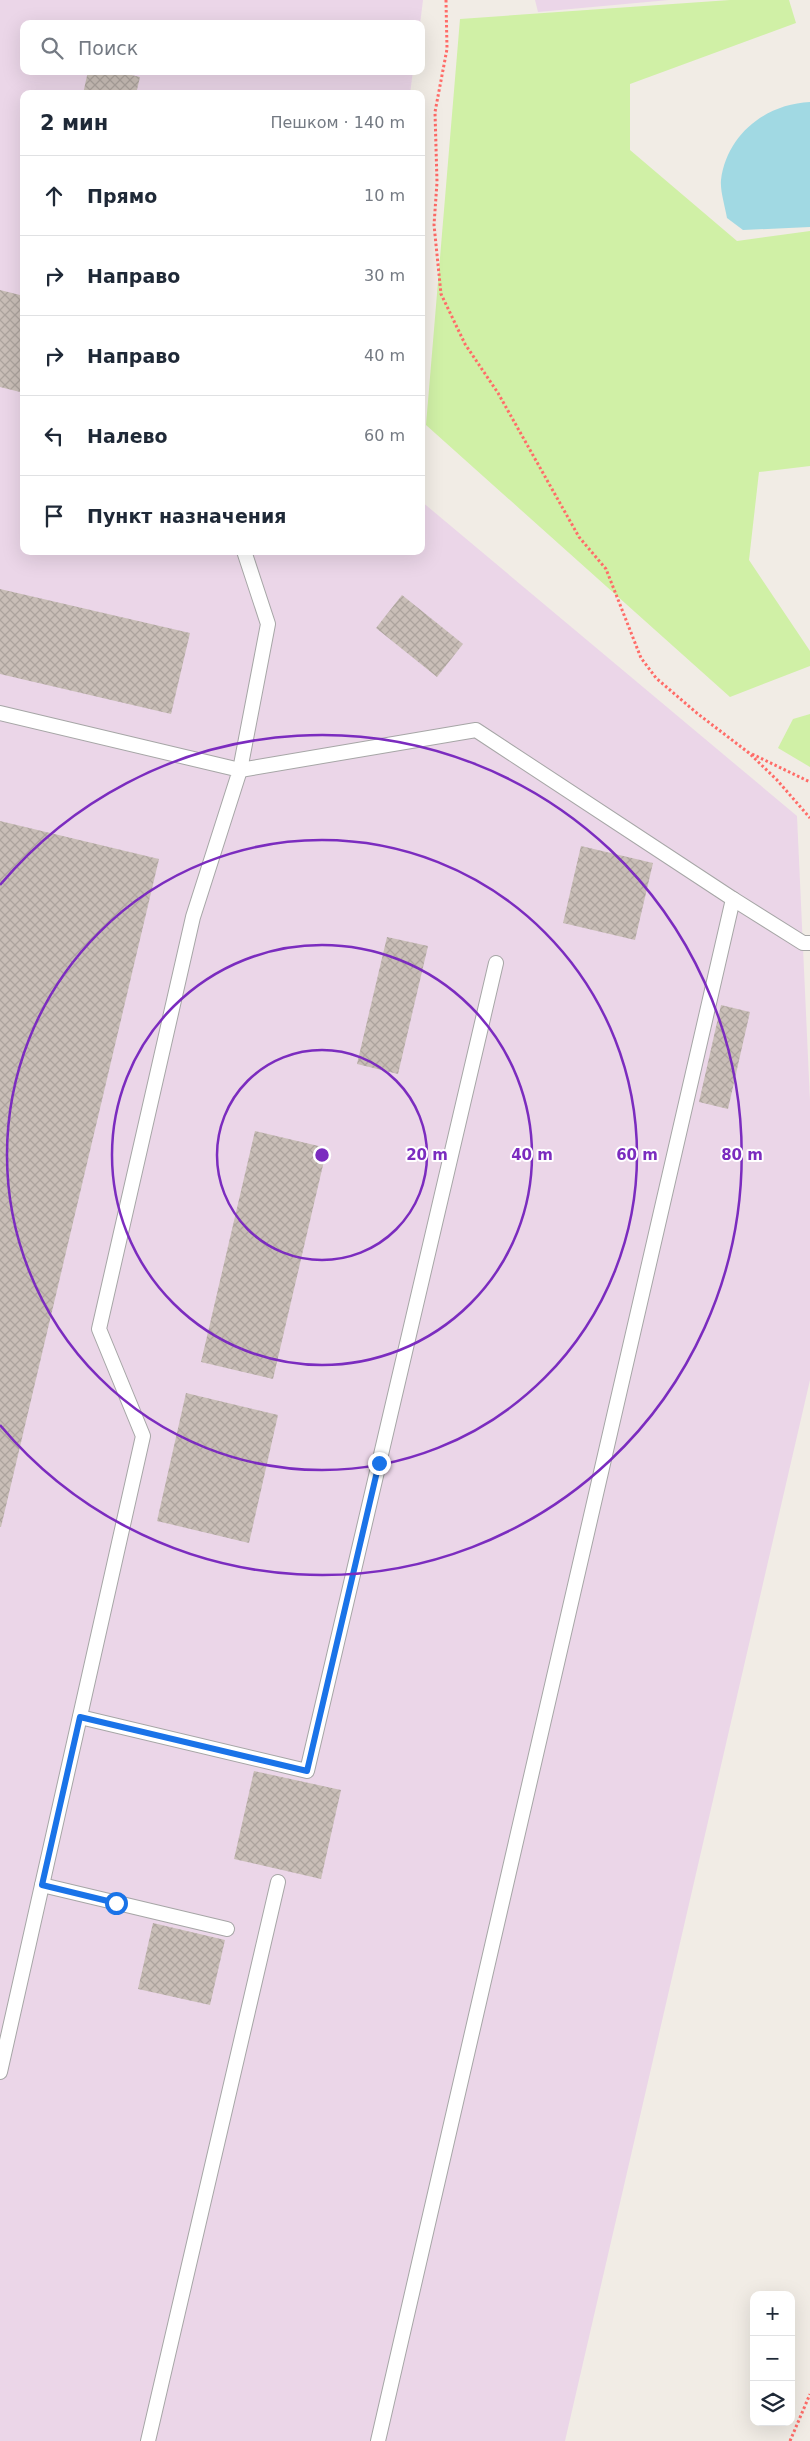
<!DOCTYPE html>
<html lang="ru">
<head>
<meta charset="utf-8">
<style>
  :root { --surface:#fff; --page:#f2f2f3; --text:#1f2937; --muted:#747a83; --line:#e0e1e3 }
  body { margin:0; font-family:"DejaVu Sans",sans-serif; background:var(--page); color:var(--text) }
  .controls { position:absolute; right:15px; bottom:15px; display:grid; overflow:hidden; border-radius:10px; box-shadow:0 5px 20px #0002 }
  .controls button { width:45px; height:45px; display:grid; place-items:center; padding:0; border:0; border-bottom:1px solid var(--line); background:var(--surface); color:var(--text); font:25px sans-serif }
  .stop { position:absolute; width:15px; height:15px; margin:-11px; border:4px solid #1a73e8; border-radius:50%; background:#fff }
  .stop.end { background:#1a73e8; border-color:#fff; box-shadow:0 1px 5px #0008 }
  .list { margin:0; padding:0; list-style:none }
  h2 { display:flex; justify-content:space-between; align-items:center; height:65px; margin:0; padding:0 20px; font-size:21px }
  h2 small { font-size:16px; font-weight:400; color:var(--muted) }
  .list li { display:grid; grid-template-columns:32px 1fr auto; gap:15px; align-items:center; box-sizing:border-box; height:80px; padding:0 20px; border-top:1px solid var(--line) }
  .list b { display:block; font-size:19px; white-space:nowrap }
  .list em { font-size:16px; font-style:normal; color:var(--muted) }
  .icon { flex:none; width:28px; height:28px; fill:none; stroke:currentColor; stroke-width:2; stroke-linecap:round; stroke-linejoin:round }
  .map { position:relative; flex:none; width:810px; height:2441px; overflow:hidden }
  .search { position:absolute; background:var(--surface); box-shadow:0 5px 20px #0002; left:20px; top:20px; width:405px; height:55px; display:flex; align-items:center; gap:12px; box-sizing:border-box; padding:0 18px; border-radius:10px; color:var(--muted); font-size:19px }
  .panel { position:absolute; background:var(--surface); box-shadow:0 5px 20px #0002; left:20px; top:90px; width:405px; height:465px; border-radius:10px }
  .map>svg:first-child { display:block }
  .industrial { fill:#ebd6e8 }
  .grass { fill:#d0f0a6 }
  .water { fill:#a1d9e3 }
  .building { fill:url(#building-cross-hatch) }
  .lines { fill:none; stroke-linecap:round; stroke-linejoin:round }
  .lane-casing { stroke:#a6a6a6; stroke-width:16 }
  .path { stroke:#ff6c68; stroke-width:3; stroke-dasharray:2.5 2.5; stroke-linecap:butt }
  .lane { stroke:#fff; stroke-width:14 }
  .route { stroke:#1a73e8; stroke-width:6 }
  .ring { fill:none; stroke:#7b2cbf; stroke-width:2.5 }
  .centre { fill:#7b2cbf; stroke:#fff; stroke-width:2.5 }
  .ring-label { font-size:15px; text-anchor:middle; font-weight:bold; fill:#7b2cbf; stroke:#fff; stroke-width:4; stroke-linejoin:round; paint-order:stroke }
</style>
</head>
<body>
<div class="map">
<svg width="810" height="2441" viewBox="0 0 810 2441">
  <defs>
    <pattern id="building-cross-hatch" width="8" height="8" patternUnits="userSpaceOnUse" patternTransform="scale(1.25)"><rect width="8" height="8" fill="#c9beb7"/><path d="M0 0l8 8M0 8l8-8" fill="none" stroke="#aca39d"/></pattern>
  </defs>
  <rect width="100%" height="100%" fill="#f1ece5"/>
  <!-- industrial -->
  <g class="industrial">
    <polygon points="0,0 423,0 420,24 24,24 24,71 413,71 410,94 24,94 24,551 421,551 421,501 797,816 810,1101 810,1380 565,2441 0,2441"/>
    <polygon points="535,0 669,0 538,12"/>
  </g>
  <!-- grass -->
  <g class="grass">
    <polygon points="730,0 789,0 796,23 630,84 630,150 737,241 810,231 810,466 759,472 749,560 810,651 810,666 730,697 426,425 460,19"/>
    <polygon points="810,714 810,767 778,748 793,719"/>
  </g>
  <!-- water -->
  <path class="water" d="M810 102V227L743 230 727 218C725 206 720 191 721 180 727 134 766 104 810 102Z"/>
  <!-- building -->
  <g class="building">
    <polygon points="88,71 115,71 140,77 136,94 83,94"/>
    <polygon points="0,290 24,296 24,393 0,387"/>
    <polygon points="0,589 190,633 171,714 0,674"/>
    <polygon points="402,595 463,644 437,677 376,628"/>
    <polygon points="0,821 159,859 1,1527 0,1527"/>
    <polygon points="581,846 653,863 635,940 563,923"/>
    <polygon points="387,937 428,946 398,1074 357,1064"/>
    <polygon points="721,1005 750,1012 728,1109 699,1102"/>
    <polygon points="255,1131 327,1148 273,1379 201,1362"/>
    <polygon points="186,1393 278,1415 249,1543 157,1521"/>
    <polygon points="254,1771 341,1790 321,1879 234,1859"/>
    <polygon points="153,1923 225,1940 210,2005 138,1989"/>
  </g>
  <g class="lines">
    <!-- lane casing -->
    <g class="lane-casing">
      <g id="lane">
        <polyline points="244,551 268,624 240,770 476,730 733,899 378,2441"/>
        <polyline points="0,713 240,770 193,917 99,1329 143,1436 0,2072"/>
        <polyline points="733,899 803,943 810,943"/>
        <polyline points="80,1717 307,1771 496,963"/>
        <polyline points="42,1885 227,1929"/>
        <polyline points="148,2441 278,1882"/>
      </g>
    </g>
    <!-- path -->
    <g class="path">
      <polyline points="446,0 447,49 435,112 437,182 434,225 441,294 465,344 498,393 579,537 606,569 641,658 656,678 698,714 749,753 777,780 810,818"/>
      <polyline points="752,754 810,782"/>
      <polyline points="790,2441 810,2394"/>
    </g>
    <!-- lane -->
    <use href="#lane" class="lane"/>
  </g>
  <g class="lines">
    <!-- route -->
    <polyline class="route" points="116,1903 42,1885 80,1717 307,1771 379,1463"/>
  </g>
  <!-- distance rings -->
  <g class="ring">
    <circle cx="322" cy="1155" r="105"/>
    <circle cx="322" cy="1155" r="210"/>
    <circle cx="322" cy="1155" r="315"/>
    <path d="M0 885A420 420 0 1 1 0 1425"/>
  </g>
  <circle cx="322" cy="1155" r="8" class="centre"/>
  <g class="ring-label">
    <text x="427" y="1160">20 m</text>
    <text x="532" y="1160">40 m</text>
    <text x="637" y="1160">60 m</text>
    <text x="742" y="1160">80 m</text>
  </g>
</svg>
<div class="controls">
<button>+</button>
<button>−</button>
<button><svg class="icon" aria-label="layers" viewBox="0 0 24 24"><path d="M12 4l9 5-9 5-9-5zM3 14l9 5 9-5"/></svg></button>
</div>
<div class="stop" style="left:116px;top:1903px"></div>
<div class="stop end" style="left:379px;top:1463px"></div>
<div class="search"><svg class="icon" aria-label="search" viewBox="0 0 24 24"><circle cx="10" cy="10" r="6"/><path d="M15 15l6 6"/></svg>Поиск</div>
<section class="panel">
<h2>2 мин<small>Пешком · 140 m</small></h2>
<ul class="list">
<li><svg class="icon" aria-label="ahead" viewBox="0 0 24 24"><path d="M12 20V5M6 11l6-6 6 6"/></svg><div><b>Прямо</b></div><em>10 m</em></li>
<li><svg class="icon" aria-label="right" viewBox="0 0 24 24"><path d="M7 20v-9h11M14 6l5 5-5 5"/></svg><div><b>Направо</b></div><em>30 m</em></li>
<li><svg class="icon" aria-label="right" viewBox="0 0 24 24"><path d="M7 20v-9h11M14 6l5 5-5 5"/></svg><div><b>Направо</b></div><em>40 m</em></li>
<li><svg class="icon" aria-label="left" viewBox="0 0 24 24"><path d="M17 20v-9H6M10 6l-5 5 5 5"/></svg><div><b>Налево</b></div><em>60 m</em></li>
<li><svg class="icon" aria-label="arrive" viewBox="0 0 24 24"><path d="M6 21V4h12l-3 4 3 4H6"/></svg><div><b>Пункт назначения</b></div></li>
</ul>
</section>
</div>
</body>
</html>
